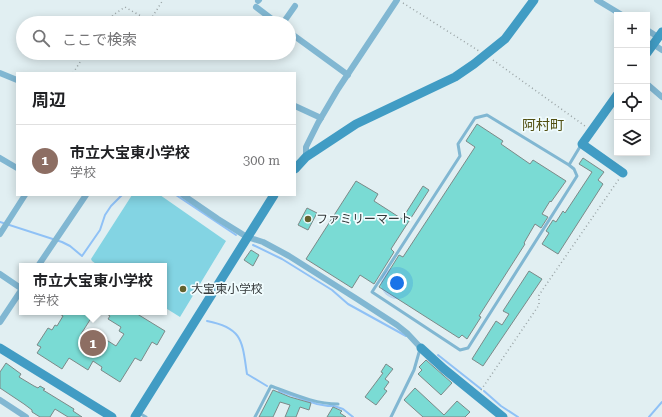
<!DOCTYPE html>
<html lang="ja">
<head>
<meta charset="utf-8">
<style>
  :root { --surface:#fff; --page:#f6f6f6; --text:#202124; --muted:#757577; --line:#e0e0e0; --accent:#63622f }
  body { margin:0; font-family:"Roboto Serif","Noto Sans JP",serif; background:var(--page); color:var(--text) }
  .controls { position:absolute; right:12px; top:12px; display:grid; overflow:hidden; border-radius:0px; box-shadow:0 2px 10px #0003 }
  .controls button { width:36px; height:36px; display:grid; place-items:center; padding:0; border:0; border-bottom:1px solid var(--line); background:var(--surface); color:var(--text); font:20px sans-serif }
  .you { position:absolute; left:397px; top:283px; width:14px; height:14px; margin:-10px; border:3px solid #fff; border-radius:50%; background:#1a73e8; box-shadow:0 0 0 6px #1a73e833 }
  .badge { display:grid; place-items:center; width:26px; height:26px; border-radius:50%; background:var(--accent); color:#fff; font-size:13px; font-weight:700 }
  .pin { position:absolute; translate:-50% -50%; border:2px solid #fff; box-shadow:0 1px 4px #0006 }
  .popup { position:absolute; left:19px; top:263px; width:148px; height:52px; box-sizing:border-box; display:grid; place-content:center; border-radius:0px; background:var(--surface); filter:drop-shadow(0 1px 3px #0005); font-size:13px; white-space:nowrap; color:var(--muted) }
  .popup b { font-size:15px; color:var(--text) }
  .popup::after { content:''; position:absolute; left:50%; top:100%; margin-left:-8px; border:8px solid transparent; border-top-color:var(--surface) }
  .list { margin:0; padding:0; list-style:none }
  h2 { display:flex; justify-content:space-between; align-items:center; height:52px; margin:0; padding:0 16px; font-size:17px }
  h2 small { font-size:13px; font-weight:400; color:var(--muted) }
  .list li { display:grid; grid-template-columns:26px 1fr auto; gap:12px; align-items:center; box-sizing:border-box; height:72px; padding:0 16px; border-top:1px solid var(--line) }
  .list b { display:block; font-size:15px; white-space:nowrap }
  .list p { margin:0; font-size:13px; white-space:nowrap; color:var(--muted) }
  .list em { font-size:13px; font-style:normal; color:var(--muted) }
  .icon { flex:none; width:22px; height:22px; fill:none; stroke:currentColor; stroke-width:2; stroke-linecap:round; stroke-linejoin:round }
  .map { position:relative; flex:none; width:662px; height:417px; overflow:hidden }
  .search { position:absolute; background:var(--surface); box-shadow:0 2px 10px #0003; left:16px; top:16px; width:280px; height:44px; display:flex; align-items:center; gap:10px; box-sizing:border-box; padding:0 14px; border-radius:22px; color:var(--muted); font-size:15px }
  .panel { position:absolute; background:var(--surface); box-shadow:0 2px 10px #0003; left:16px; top:72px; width:280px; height:124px; border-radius:0px }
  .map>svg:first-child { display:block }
  .green { fill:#83d4e3 }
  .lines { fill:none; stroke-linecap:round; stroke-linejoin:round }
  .stream { stroke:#8fc1f6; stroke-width:2 }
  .building { fill:#7adbd4; stroke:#7c8988 }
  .path { stroke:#99a3a5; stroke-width:1.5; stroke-dasharray:1 3; stroke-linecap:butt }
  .lane { stroke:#81b7d2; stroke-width:3 }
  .street { stroke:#81b7d2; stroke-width:6 }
  .secondary { stroke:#419cc4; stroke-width:9 }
  .poi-dot { fill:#63622f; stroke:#f0fcfe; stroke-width:1.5 }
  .labels { text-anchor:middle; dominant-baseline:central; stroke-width:3.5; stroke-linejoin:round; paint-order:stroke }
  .poi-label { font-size:12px; fill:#353a3b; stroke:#f0fcfe; text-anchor:start }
  .quarter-label { font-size:14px; fill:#525013; stroke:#f0fcfe }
</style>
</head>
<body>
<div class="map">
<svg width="662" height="417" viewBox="0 0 662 417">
  <rect width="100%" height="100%" fill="#e1eff2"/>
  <!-- green -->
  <polygon class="green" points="132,195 160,195 226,241 180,317 164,307 164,266 99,266 92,261 91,259"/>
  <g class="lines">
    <!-- stream -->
    <g class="stream">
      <polyline points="176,195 236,235"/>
      <polyline points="0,222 62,242 70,246 82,256 100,230 105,215 111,206 122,195"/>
      <polyline points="253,245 282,259 332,290 348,304 406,336"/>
      <path d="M207 321C243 328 242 341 247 374L267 386"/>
      <polyline points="438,355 481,389"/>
      <polyline points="279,391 317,404 328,406 334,406 343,409 353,417"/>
      <polyline points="484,391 501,406 518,417"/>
      <polyline points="649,417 662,402"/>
    </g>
  </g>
  <!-- building -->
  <g class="building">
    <polygon points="477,124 503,141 501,144 530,164 533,160 566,181 551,202 550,201 542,214 548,217 541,228 535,224 524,243 525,244 479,316 481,317 467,339 462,335 459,338 379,287 399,255 403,257 475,147 466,141"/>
    <polygon points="583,158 604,172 598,180 603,184 558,254 542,244 549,233 546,231 553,220 556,222 563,211 565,213 592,172 579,164"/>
    <polygon points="356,181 378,194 374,201 402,219 423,186 429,190 391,249 394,252 374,284 360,275 352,288 306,259"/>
    <polygon points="307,208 317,213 308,230 298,225"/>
    <polygon points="251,250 259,255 253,266 244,260"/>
    <polygon points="529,271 542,279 483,366 472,359 496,321 502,325 509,314 503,311"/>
    <polygon points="57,312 95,312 81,334 92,341 97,334 116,346 124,334 119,331 121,327 108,319 110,316 104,312 134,312 165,331 157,345 152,342 141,361 135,358 120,382 101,370 102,367 93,361 88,370 69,358 62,369 37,353 41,347 37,345 48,328 52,330 55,325 57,326 63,316"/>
    <polygon points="426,360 452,383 441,395 418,374 422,370 419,367"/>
    <polygon points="6,363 21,374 19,377 34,386 38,388 40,386 45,389 43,390 74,409 73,411 82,417 68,417 55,409 50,417 40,417 32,412 32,410 24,404 0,388 0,372"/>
    <polygon points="386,364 393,369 385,379 389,382 384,389 387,391 376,405 365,397 383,373 381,372"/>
    <polygon points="415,388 444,415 457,401 470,412 465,417 423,417 404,400"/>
    <polygon points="273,390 290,397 311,403 309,410 300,407 296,417 285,417 290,405 280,402 273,417 259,417"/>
    <polygon points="333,407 342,411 340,413 346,417 327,417"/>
  </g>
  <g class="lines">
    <!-- path -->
    <g class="path">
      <polyline points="403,3 479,51"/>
      <polyline points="108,23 113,15 125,7 146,19 151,19 163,0"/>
      <polyline points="493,60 585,126"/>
      <polyline points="73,73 86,53"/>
      <polyline points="481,390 539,305 539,295 619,179"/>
    </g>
    <!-- lane -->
    <g class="lane">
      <polyline points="569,165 574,169 577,176 468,348 460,350 372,292 460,156 458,144 475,118 487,115 569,165 581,145"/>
      <polyline points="139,413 146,417"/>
      <path d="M255 417 271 386C293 394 315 404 338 404"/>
      <polyline points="391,417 414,370 420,349"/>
    </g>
    <!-- street -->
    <g class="street">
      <polyline points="597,0 622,15"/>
      <polyline points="258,1 259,0"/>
      <polyline points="256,7 277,23"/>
      <polyline points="283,23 295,6"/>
      <polyline points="647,30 658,37"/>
      <polyline points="289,32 348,75"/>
      <polyline points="653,44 662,50"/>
      <polyline points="0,73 17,80"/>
      <polyline points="647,84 662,97"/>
      <polyline points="295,106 321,118"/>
      <polyline points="306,157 306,147 318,123 338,89 397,0"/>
      <polyline points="0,158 17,168"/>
      <polyline points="183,195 218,219 247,237 263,242 289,256 357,299 397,325 407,333 421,348"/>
      <polyline points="0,234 25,195"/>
      <polyline points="38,266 86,195"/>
      <polyline points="0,274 22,289"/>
      <polyline points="0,322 22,289"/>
      <polyline points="0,400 26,417"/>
    </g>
    <!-- secondary -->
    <g class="secondary">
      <polyline points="647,53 662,32"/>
      <polyline points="617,95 582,144 623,173"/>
      <polyline points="295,169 306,157 356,124 455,77 474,64 505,39 534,0"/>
      <polyline points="0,348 112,417"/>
      <polyline points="421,348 444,369 503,417"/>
      <polyline points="135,417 274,195"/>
    </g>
  </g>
  <!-- markers -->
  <g class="poi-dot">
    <circle cx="308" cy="219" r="4"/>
    <circle cx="183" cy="289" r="4"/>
  </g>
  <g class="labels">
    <!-- poi labels -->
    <g class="poi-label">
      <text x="316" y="219">ファミリーマート</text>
      <text x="191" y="289">大宝東小学校</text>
    </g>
    <!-- quarter labels -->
    <g class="quarter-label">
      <text x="543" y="125">阿村町</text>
    </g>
  </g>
</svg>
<div class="controls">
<button>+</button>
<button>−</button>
<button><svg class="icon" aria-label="locate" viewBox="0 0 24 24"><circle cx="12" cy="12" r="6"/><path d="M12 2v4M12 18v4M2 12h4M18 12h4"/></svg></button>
<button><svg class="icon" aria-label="layers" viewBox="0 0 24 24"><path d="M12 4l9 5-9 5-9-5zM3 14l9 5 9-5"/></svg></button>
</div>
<div class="you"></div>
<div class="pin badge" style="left:93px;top:343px;background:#8d6e63">1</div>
<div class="popup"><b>市立大宝東小学校</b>学校</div>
<div class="search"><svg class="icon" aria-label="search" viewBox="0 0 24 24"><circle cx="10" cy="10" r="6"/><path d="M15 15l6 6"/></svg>ここで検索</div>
<section class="panel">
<h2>周辺<small></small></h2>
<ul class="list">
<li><span class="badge" style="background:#8d6e63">1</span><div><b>市立大宝東小学校</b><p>学校</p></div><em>300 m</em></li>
</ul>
</section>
</div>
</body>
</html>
